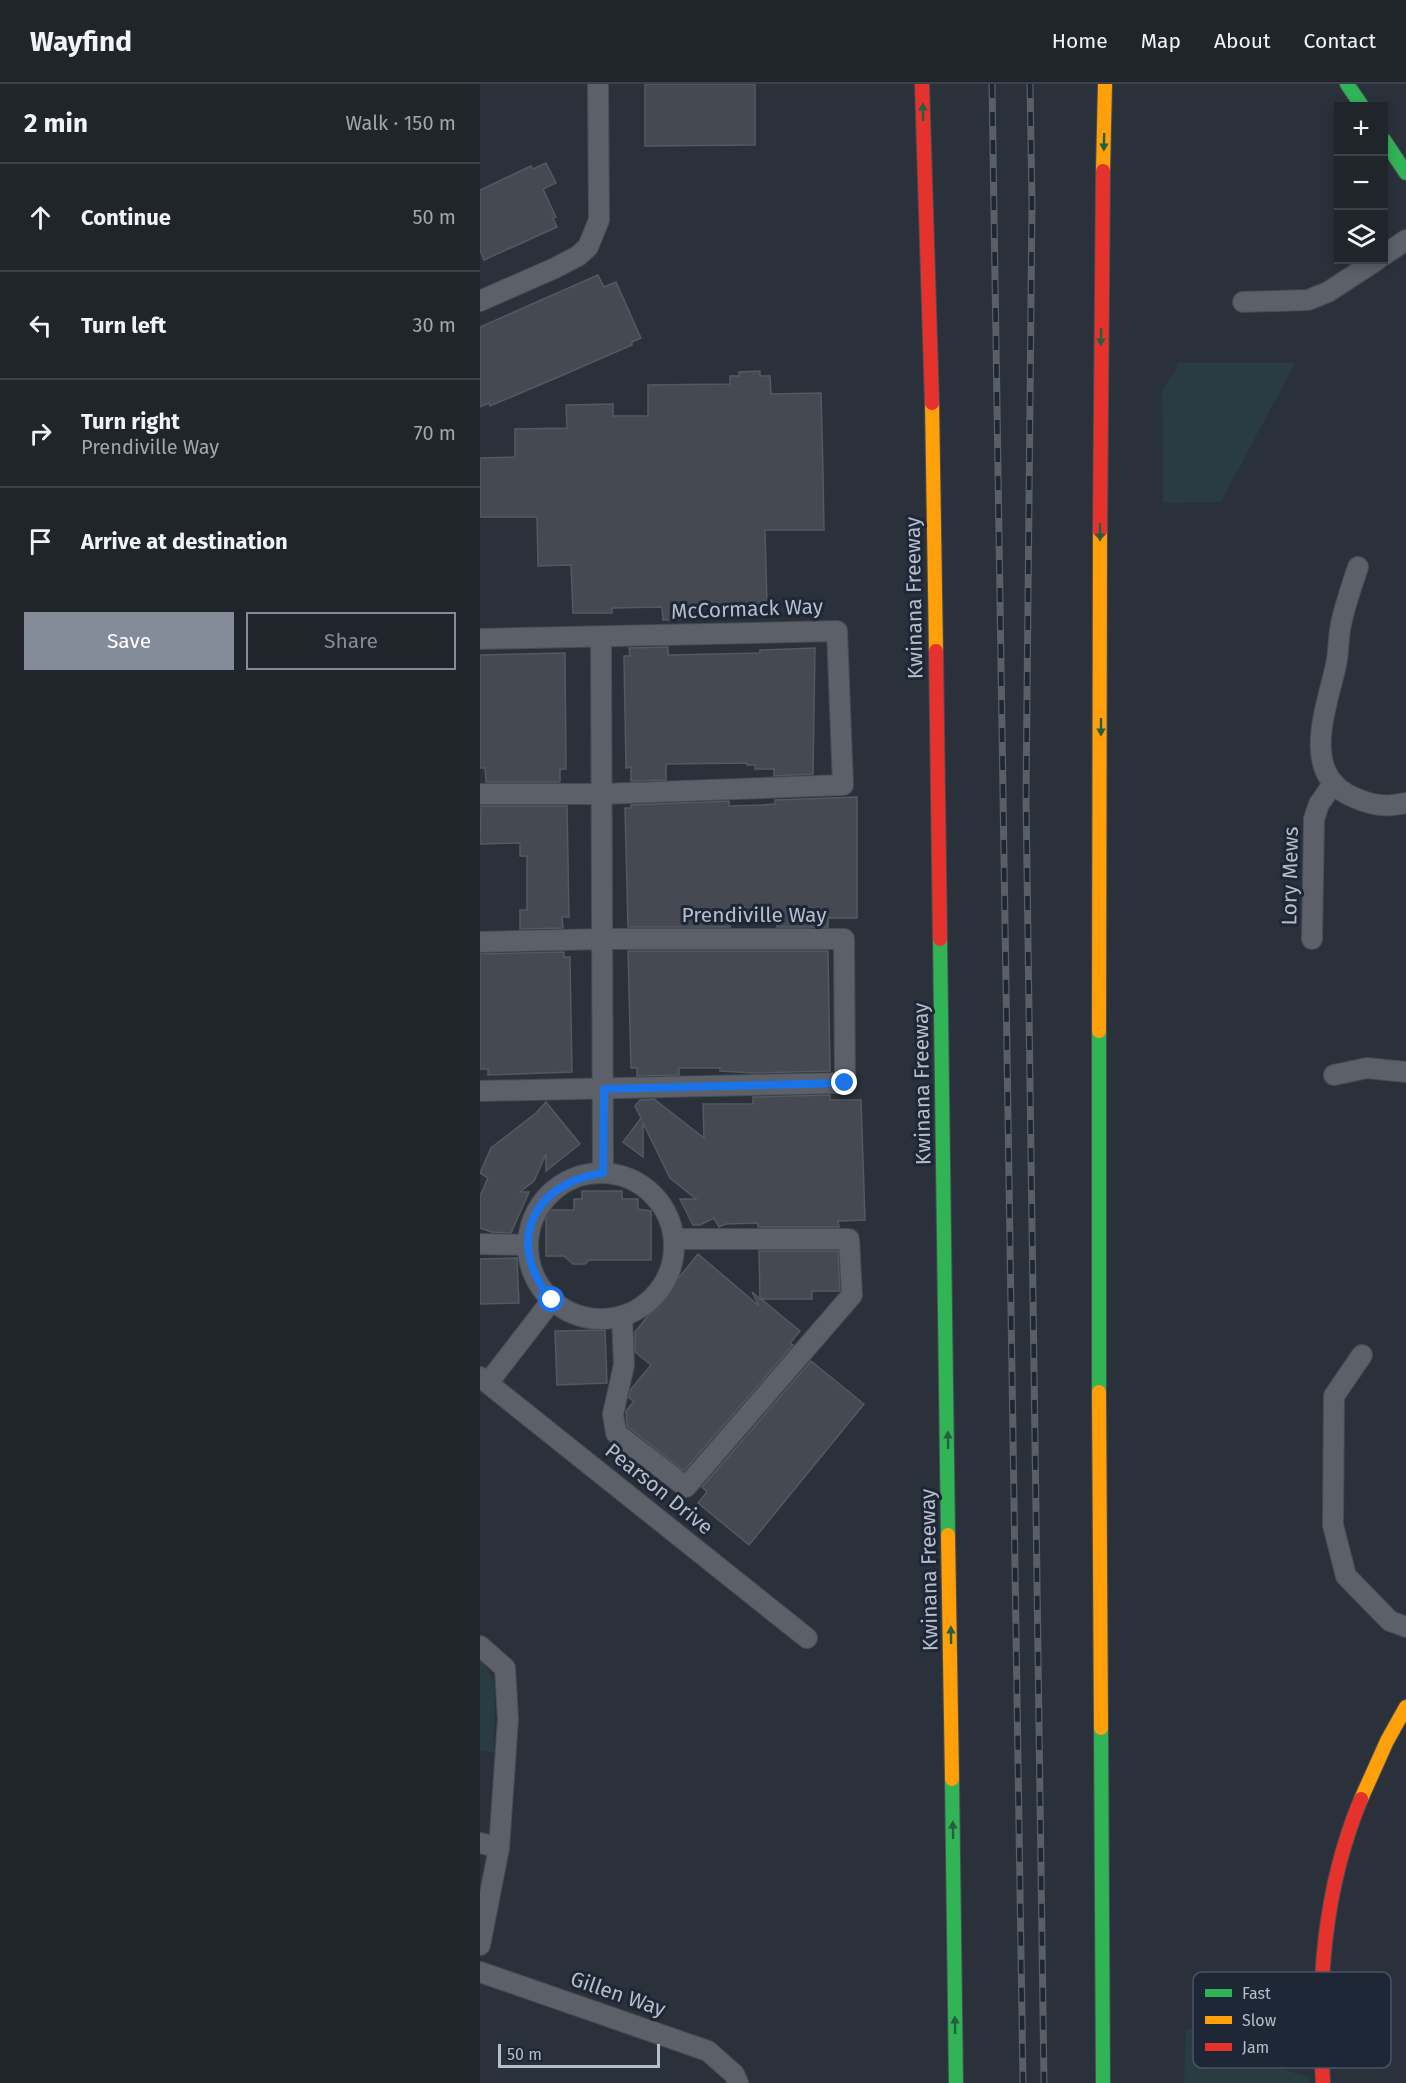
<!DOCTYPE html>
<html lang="en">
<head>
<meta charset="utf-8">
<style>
  :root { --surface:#20252c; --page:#2d3138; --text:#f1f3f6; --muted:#a2a5a9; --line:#3d4248; --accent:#858c99 }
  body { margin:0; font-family:"Fira Sans",sans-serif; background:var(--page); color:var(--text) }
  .controls { position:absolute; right:18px; top:18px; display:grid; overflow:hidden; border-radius:0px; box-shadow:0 3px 9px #0003 }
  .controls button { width:54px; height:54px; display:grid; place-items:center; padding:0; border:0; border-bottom:2px solid var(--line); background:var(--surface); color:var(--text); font:30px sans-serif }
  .scale { position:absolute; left:18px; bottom:15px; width:162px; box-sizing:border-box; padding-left:6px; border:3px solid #b6bdcb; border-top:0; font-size:16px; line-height:21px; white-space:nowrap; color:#b6bdcb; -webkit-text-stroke:4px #1e2736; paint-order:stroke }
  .stop { position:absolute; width:18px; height:18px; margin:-14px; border:4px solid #1a73e8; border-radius:50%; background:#fff }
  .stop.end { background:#1a73e8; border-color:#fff; box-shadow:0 2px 6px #0008 }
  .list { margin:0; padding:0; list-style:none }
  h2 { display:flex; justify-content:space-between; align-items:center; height:78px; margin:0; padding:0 24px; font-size:26px }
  h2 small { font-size:20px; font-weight:400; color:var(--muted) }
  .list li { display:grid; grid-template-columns:39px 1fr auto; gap:18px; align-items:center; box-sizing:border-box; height:108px; padding:0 24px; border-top:2px solid var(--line) }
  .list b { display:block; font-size:22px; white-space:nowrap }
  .list p { margin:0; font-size:20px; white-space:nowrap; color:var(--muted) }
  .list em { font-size:20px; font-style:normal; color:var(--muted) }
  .actions { display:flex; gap:12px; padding:18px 24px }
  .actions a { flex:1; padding:14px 0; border:2px solid var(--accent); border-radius:0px; text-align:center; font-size:21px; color:var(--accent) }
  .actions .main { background:var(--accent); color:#fff }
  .icon { flex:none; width:33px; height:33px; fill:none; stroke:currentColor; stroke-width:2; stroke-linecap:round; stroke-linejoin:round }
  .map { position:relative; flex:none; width:926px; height:1999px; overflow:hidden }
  header { display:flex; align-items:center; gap:36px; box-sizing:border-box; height:84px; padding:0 30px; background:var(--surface); border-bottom:2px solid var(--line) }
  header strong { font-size:28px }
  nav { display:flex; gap:33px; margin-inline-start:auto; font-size:21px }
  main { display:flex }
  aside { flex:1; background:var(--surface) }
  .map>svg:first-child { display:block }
  .green { fill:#283c41 }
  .building { fill:#444952; stroke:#535962; stroke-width:1.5 }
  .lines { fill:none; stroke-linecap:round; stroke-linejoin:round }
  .street-casing { stroke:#474c53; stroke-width:22 }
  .fast-casing { stroke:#474c53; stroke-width:16 }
  .slow-casing { stroke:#474c53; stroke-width:16 }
  .jam-casing { stroke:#474c53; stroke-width:16 }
  .street { stroke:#5c6069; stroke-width:20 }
  .fast { stroke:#30b455; stroke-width:14 }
  .slow { stroke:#ff9f0a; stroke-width:14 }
  .jam { stroke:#e5322d; stroke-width:14 }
  .rail-casing { stroke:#5a5f66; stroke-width:7 }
  .rail { stroke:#1e2736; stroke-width:4.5; stroke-dasharray:14; stroke-linecap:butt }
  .oneway { fill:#255f42 }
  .route { stroke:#1a73e8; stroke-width:8 }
  .labels { text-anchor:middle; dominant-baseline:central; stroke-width:6; stroke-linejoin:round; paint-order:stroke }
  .street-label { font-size:21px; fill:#b6bdcb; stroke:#1e2736 }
  .key { fill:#1e2736; stroke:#4c5463; stroke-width:1.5 }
  .key-label { font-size:16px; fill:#b6bdcb }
</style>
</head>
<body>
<header>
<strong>Wayfind</strong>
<nav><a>Home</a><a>Map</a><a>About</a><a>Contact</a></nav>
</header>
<main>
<aside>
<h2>2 min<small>Walk · 150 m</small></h2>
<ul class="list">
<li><svg class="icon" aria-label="ahead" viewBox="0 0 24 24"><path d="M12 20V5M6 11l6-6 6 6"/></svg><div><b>Continue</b></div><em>50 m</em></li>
<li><svg class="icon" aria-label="left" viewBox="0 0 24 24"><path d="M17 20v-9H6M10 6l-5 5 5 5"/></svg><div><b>Turn left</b></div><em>30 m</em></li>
<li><svg class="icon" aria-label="right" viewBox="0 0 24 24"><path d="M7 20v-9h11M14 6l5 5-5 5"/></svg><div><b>Turn right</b><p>Prendiville Way</p></div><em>70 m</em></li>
<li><svg class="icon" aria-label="arrive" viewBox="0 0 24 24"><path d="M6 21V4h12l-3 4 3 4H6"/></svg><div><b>Arrive at destination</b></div></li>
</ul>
<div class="actions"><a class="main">Save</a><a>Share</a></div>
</aside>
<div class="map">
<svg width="926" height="1999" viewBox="0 0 926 1999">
  <rect width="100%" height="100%" fill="#2b313b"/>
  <!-- green -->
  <g class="green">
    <polygon points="697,279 815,279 741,418 683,419 682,306 696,286"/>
    <polygon points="0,1573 15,1600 14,1669 0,1666"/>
    <polygon points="725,1937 752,1970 828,1993 830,1999 704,1999 706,1947"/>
  </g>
  <!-- building -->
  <g class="building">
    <polygon points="165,0 275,0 275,61 165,62"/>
    <polygon points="66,79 76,99 63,105 76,133 73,134 77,143 4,176 0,166 0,106 51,82 53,85"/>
    <polygon points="118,191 124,203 136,198 161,254 152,258 152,261 76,294 10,322 9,319 0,323 0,243"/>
    <polygon points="280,287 280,292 290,292 291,310 341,309 343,388 344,446 285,446 287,520 224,522 222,532 210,533 211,535 183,536 182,523 132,524 132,529 93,529 91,481 58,482 57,433 0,433 0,374 35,373 35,345 87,344 86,321 133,320 133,332 168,332 168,301 250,300 250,292 259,292 259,288"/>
    <polygon points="188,563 188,571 280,569 280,566 335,564 333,690 294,692 294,685 275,685 275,681 267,681 267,679 186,680 186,696 151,697 151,683 146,684 144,572 150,572 149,564"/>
    <polygon points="85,569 86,685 80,685 80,698 6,698 5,684 0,684 0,571"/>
    <polygon points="377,713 377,834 348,834 348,843 297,843 297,832 283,831 250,831 250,843 148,843 145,724 151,724 151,721 249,717 249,722 281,721 295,720 295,716"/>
    <polygon points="1,722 87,722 89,833 82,833 83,844 40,845 40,826 47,826 47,772 40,772 40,759 0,760"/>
    <polygon points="148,867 348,867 350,987 273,989 240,987 240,984 199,984 199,991 157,992 157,984 151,984"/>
    <polygon points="84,868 84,873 90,873 92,988 8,991 8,985 0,985 0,870"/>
    <polygon points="350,1011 350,1016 381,1016 385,1136 358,1137 359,1143 278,1143 278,1139 246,1140 239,1143 234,1134 220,1141 213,1141 200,1115 216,1115 190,1094 163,1039 163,1073 143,1058 161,1034 155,1022 160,1016 174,1015 224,1054 223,1020 273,1020 273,1013"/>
    <polygon points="66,1018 100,1060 66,1087 66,1070 54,1097 40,1108 49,1108 31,1149 11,1148 0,1144 0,1112 8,1094 0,1089 11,1064 56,1029"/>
    <polygon points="102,1107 142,1107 142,1115 158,1115 158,1125 171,1127 171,1176 109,1176 105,1180 93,1180 84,1172 66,1172 66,1126 94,1126 94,1115 102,1115"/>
    <polygon points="279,1167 358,1167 360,1207 332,1207 332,1215 281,1215 320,1247 310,1259 313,1261 204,1387 147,1342 146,1327 154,1317 149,1314 151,1305 171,1281 155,1268 155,1248 218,1170 279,1222 272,1208 280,1215"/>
    <polygon points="37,1174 39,1219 0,1220 0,1175"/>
    <polygon points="125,1246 127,1299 77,1301 75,1247"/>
    <polygon points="331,1277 384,1320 269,1461 218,1419 227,1408 222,1403"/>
  </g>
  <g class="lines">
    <!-- street casing -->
    <g class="street-casing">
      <g id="street">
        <polyline points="904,171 926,156"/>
        <polyline points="0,217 75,184 98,172 108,163 119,136 118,0"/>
        <polyline points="763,218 828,216 848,208 897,176"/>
        <path d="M878 483C872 501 865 521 861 540 858 554 859 568 856 581 847 623 819 690 873 713 891 721 906 724 926 719"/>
        <polyline points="121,554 123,1089"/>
        <polyline points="0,555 357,547 363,701 122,710 0,710"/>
        <polyline points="832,855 834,735 839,720 853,700"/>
        <polyline points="0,858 123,855 364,855 365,999 0,1007"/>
        <polyline points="854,991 887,984 926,988"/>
        <circle cx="121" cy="1162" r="73"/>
        <polyline points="0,1160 48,1161"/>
        <polyline points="142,1232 144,1281 133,1330 136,1349 206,1403 372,1211 369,1155 195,1155"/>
        <polyline points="882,1271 854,1312 853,1441 866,1492 910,1537 926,1543"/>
        <polyline points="0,1293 327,1554"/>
        <polyline points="8,1299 72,1216"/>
        <polyline points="0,1562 25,1584 28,1635 19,1764 0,1861"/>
        <polyline points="0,1759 19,1764"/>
        <polyline points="0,1888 228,1967 254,1990 258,1999"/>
      </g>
    </g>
    <!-- fast casing -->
    <g class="fast-casing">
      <g id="fast">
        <polyline points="867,0 882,22"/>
        <polyline points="904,56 926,89"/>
        <polyline points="460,855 468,1451"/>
        <polyline points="619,1308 619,947"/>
        <polyline points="621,1644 623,1999"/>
        <polyline points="472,1695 476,1999"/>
      </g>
    </g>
    <!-- slow casing -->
    <g class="slow-casing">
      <g id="slow">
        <polyline points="623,87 625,0"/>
        <polyline points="452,319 456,567"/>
        <polyline points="619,947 620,447"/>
        <polyline points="619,1308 621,1644"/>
        <polyline points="468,1451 472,1695"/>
        <polyline points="881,1715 907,1657 926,1623"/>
      </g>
    </g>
    <!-- jam casing -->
    <g class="jam-casing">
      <g id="jam">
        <polyline points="442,0 452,319"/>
        <polyline points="620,447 623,87"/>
        <polyline points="456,567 460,855"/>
        <path d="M843 1999C837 1902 843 1806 881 1715"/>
      </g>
    </g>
    <!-- street -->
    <use href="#street" class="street"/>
    <!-- fast -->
    <use href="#fast" class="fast"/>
    <!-- slow -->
    <use href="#slow" class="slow"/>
    <!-- jam -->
    <use href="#jam" class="jam"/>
    <!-- rail casing -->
    <g class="rail-casing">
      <g id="rail">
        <polyline points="512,0 543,1999"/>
        <polyline points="550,0 552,119 546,713 564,1999"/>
      </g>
    </g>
    <!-- rail -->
    <use href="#rail" class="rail"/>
  </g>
  <!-- one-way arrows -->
  <defs><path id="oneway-solid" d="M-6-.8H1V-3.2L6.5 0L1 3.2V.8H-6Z" transform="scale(1.5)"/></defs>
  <g class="oneway">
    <use href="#oneway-solid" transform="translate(443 28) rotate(-91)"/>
    <use href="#oneway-solid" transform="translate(624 58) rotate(91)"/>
    <use href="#oneway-solid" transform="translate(621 253) rotate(91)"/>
    <use href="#oneway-solid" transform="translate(620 448) rotate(90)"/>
    <use href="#oneway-solid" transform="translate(621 643) rotate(90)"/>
    <use href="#oneway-solid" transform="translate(468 1356) rotate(-91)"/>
    <use href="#oneway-solid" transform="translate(471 1551) rotate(-91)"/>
    <use href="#oneway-solid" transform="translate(473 1746) rotate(-91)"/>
    <use href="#oneway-solid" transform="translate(475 1941) rotate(-91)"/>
  </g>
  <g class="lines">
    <!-- route -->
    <path class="route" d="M72 1216C24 1160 52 1099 123 1089L124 1005 365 999"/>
  </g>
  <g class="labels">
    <!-- street labels -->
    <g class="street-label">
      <text transform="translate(434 514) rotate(-91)">Kwinana Freeway</text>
      <text transform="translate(267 525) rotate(-2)">McCormack Way</text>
      <text transform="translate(810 792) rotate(-89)">Lory Mews</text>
      <text x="274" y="831">Prendiville Way</text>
      <text transform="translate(442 1000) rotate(-91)">Kwinana Freeway</text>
      <text transform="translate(179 1405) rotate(39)">Pearson Drive</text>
      <text transform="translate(449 1486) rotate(-91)">Kwinana Freeway</text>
      <text transform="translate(138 1910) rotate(19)">Gillen Way</text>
    </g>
  </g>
  <!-- legend -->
  <rect x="713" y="1888" width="198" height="96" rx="9" class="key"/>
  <rect x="725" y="1905" width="27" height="8" fill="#30b455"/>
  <rect x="725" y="1932" width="27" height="8" fill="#ff9f0a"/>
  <rect x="725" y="1959" width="27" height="8" fill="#e5322d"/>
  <g class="key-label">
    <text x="762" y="1915">Fast</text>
    <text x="762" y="1942">Slow</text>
    <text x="762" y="1969">Jam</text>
  </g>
</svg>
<div class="controls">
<button>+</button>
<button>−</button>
<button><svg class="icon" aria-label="layers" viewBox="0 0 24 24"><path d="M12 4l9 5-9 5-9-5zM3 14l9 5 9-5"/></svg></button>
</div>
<div class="scale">50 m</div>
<div class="stop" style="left:72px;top:1216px"></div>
<div class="stop end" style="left:365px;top:999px"></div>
</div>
</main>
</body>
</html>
